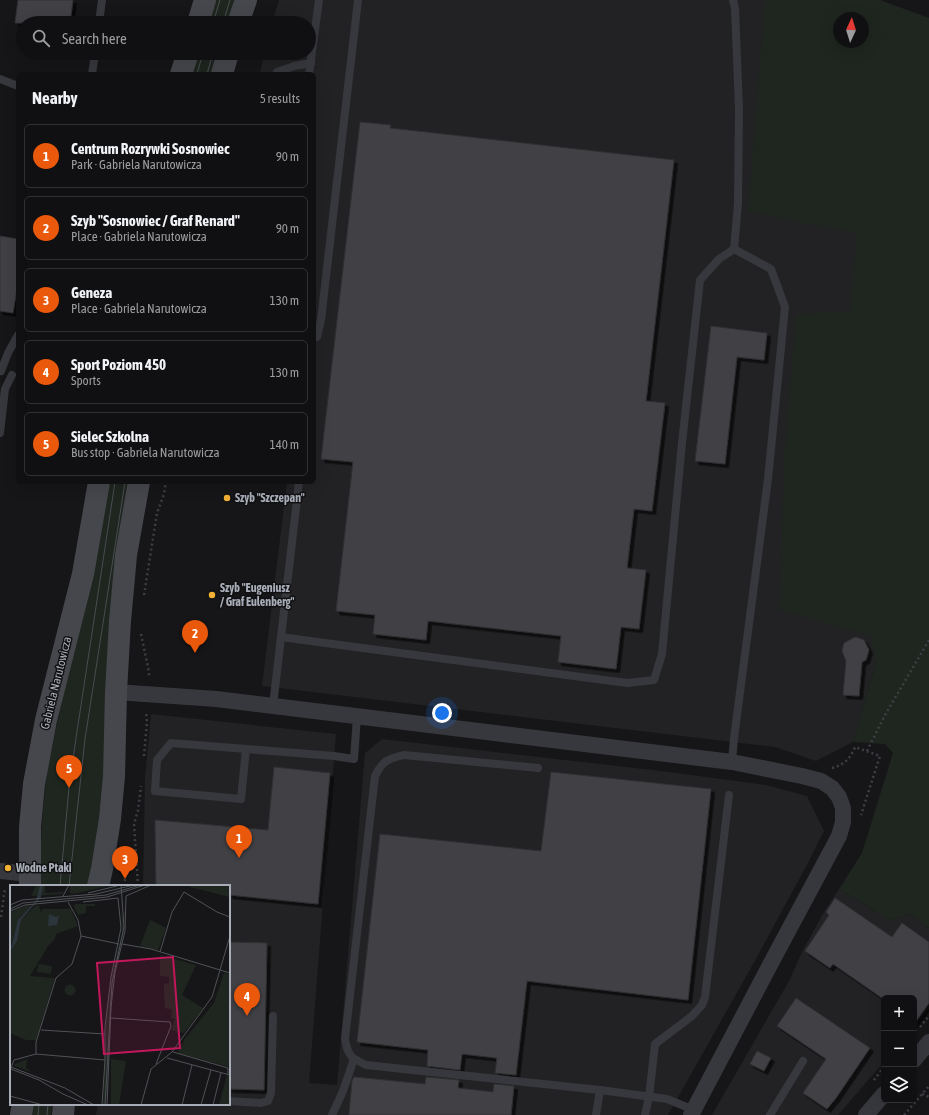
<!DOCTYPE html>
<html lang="en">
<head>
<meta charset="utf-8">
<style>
  :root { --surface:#101012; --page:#19191b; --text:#f1f3f6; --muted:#9c9d9f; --line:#303032; --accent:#ea580c }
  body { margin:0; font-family:"Asap Condensed",sans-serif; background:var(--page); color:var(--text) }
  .controls { position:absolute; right:12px; bottom:12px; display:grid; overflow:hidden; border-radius:6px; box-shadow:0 4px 16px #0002 }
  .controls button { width:36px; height:36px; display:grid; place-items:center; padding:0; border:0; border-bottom:1px solid var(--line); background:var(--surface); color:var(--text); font:20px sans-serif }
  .compass { position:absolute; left:833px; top:12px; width:36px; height:36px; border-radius:50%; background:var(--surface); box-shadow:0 4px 16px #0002; rotate:4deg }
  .you { position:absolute; left:442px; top:713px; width:14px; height:14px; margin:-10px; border:3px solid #fff; border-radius:50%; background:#1a73e8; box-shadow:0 0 0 6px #1a73e833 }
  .badge { display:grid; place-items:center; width:26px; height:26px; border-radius:50%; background:var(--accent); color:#fff; font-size:13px; font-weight:700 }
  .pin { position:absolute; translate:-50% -33px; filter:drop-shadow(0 1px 2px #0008) }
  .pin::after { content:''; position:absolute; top:21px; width:14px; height:12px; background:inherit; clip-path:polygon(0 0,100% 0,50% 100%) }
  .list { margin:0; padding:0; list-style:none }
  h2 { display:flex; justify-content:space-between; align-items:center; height:52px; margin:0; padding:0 16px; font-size:17px }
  h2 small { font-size:13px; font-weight:400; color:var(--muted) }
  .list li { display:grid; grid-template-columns:26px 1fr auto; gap:12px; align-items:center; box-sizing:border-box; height:64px; margin:0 8px 8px; padding:0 8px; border:1px solid var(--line); border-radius:6px }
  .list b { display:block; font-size:15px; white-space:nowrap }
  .list p { margin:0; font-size:13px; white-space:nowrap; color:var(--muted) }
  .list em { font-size:13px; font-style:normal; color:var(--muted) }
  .icon { flex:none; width:22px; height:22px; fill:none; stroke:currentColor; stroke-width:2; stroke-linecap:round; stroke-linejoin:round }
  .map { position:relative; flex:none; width:929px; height:1115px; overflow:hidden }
  .search { position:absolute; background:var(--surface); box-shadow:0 4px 16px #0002; left:16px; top:16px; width:300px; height:44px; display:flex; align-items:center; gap:10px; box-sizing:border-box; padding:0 14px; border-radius:22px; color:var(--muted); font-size:15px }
  .panel { position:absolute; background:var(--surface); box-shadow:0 4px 16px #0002; left:16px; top:72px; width:300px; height:412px; border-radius:6px }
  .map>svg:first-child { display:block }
  .built { fill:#222225; fill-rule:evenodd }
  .green { fill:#1e261f; fill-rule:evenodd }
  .building { fill:#404145; stroke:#303034; filter:url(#shadow) }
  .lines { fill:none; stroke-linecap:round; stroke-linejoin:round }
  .path { stroke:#3d3f44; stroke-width:2.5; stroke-dasharray:2 3; stroke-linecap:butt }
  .lane { stroke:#37383d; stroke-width:8 }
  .street { stroke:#37383d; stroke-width:16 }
  .secondary { stroke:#45474d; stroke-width:22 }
  .tram { stroke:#4a4c52; stroke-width:1 }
  .poi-dot { fill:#f2b134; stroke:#111113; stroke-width:1.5 }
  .labels { text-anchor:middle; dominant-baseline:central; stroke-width:3; stroke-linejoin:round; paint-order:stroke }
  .poi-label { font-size:12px; font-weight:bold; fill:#a8adb8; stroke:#111113; text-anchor:start }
  .street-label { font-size:12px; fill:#a8adb8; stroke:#111113 }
  .inset-road { fill:none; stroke:#505258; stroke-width:1 }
  .view { fill:#c2185b; fill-opacity:0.15; stroke:#c2185b; stroke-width:2 }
  .inset-edge { fill:none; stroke:#a8adb8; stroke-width:2 }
</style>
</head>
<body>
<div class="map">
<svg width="929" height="1115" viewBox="0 0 929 1115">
  <defs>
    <filter id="shadow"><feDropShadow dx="3.5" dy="3.5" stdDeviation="0" flood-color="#0009"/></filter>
  </defs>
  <rect width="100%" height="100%" fill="#161618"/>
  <!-- built -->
  <g class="built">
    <path d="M279 0H880L929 20 876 662 853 742 816 761 775 747 262 686 287 482H314V74H260L264 53H309V23H272ZM839 18H863V42H839Z"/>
    <polygon points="151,714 336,734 309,1083 337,1085 365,753 382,739 661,771 766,785 807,796 824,831 809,861 752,966 668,1115 96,1115 98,1104 229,1104 229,886 143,886 145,778"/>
    <polygon points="839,889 890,920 909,914 929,928 929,1009 914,1026 914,998 884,998 884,1062 838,1115 712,1115 789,981 803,950 824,912"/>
  </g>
  <!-- green -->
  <g class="green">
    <polygon points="215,0 236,0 228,23 208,23"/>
    <path d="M765 0H880L929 18V928L909 914 890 920 839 889 862 853 893 753 885 744 853 742 876 662 871 636 780 610 784 461 796 314 850 311 857 233 817 226 748 211ZM839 18H863V42H839Z"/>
    <polygon points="198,53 219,53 212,74 192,74"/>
    <polygon points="109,482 130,482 106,782 89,886 38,886 43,810 47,771"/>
    <polygon points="34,1104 52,1104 51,1115 33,1115"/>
  </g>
  <!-- building -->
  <g class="building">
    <polygon points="18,0 73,0 70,23 15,23"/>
    <polygon points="360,122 391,125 390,128 674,160 646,401 665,403 652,511 634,509 627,568 646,570 639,629 621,627 616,669 558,662 561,636 428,621 426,640 373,634 375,615 336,611 353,462 321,459"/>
    <polygon points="0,236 18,239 18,282 13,313 0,311"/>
    <polygon points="711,326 767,333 764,360 737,357 725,464 695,461"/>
    <polygon points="855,637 864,640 869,650 866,660 862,662 859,696 843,695 846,661 842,651 844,643"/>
    <polygon points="274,767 330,773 318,904 229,895 229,886 156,886 155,820 268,830"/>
    <polygon points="551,772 711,789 688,1000 527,981 516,1075 495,1073 497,1058 462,1054 460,1070 427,1066 428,1050 357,1042 380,834 541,851"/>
    <polygon points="835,898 892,937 902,923 929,942 929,1003 914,1024 914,998 882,998 833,964 830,968 805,951 829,915 826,912"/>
    <polygon points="229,942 267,943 264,1090 229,1089"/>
    <polygon points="796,998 870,1048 836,1098 827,1109 803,1093 826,1059 777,1026"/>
    <polygon points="757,1051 771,1058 764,1071 750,1064"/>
    <polygon points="354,1077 425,1084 426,1077 459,1080 458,1088 493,1092 494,1084 514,1086 511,1115 349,1115 352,1081"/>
  </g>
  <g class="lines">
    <!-- path -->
    <g class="path">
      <polyline points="144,595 157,513 164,494 166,482"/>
      <polyline points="141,634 149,672 149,678"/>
      <polyline points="867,751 885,715 929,640"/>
      <polyline points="144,756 147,722 146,711"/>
      <path d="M832 768C844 765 850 759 855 747L880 756 861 815"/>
      <polyline points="124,886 125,879"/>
      <polyline points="138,886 134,824 138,810 141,786"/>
      <polyline points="1,917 5,888"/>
      <polyline points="920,1027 929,1016"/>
      <polyline points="874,1080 884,1067"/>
      <polyline points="922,1094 929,1097"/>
      <polyline points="904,1115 929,1086"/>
    </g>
    <!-- lane -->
    <g class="lane">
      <polyline points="733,0 735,8 739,108 738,203 734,249"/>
      <polyline points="99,23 102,0"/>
      <polyline points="92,74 95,53"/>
      <polyline points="276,74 277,72 294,66 311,63"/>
      <polyline points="309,74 319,0"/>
      <polyline points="0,79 18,86"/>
      <polyline points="314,338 317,337 321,320 358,0"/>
      <polyline points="1,371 8,353 18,335"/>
      <polyline points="0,433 5,389 12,375"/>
      <polyline points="281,637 355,647 627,683 654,680 662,654 682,443 700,280 719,259 734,249"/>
      <polyline points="273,706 299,482"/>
      <polyline points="246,749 241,799 155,791 157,760 171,743 334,756 354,759 357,717"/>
      <polyline points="732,762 734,738 768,479 785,307 771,269 734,249"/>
      <path d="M538 768 404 755C388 759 383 760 375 776L345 1039C348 1056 351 1058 366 1065L600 1090 667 1099 694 1110"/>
      <polyline points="229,1101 261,1103 268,1101 271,1093 273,1016"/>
      <polyline points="332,1115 343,1091 354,1059"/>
      <polyline points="596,1115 600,1090"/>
      <polyline points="645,1115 649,1097 655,1044 692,1016 702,1005 705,997 729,795"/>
      <polyline points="770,1115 803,1061"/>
    </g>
    <!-- street -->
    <g class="street">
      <polyline points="116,692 216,699 732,762 802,776 821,781 832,788 839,797 843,808 843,822 839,836 771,963 691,1115"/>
      <polyline points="0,871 29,874"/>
      <polyline points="914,1060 929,1042"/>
      <polyline points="866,1115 884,1094"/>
    </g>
    <!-- secondary -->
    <g class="secondary">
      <polyline points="198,23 205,0"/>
      <polyline points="238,23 246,0"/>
      <polyline points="181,74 188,53"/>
      <polyline points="222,74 228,53"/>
      <polyline points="30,886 30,827 34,784 46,720 83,574 99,482"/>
      <polyline points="98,886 102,869 110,819 114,776 116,692 120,621 126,555 139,482"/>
      <polyline points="21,1115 23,1104"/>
      <polyline points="63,1115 64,1104"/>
    </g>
    <!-- tram -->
    <g class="tram">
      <polyline points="213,23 220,0"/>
      <polyline points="223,23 230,0"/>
      <polyline points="197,74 203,53"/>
      <polyline points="207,74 213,53"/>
      <polyline points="60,886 69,788 76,738 115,482"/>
      <polyline points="69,886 85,739 125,482"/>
      <polyline points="38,1115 39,1104"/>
      <polyline points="47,1115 48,1104"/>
    </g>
  </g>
  <!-- markers -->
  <g class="poi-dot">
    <circle cx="227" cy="498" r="4"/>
    <circle cx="212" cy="595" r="4"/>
    <circle cx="8" cy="868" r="4"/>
  </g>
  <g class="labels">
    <!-- poi labels -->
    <g class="poi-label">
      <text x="235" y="498">Szyb "Szczepan"</text>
      <text x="220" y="588">Szyb "Eugeniusz<tspan x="220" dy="14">/ Graf Eulenberg"</tspan></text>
      <text x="16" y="868">Wodne Ptaki</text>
    </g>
    <!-- street labels -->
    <g class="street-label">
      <text transform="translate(56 683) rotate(-76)">Gabriela Narutowicza</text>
    </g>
  </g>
  <!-- overview -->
  <g transform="translate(10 885)">
    <rect width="220" height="220" fill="#161618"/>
    <path d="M26 0H35V8L53 7 57 2 52 9 21 11ZM60 0 87 1 102 0 63 9 60 8ZM181 0H220V12L180 2ZM65 19H85V21H76V28L68 30 64 22ZM18 20 22 21 10 32 0 62V27ZM29 20 31 28 32 24H61L68 41 46 49 45 54 38 61 20 91 45 93 26 155H16L0 148V66L8 50 11 35 25 21ZM111 25 113 33 115 25 114 44 103 95 97 209 95 220H93L96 140 101 93 112 48ZM140 35 156 43 148 65 130 61ZM150 70 186 80 172 110 193 123 174 148 161 145 165 134 161 133 162 125 155 123 154 111V99L159 98V92L150 91ZM28 79 42 81 41 89 27 87ZM214 88 220 89V182L168 168 174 155 204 118ZM54.5 105a5.5 5.5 0 1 1 11 0a5.5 5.5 0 1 1-11 0ZM17 174 16 183 21 187 3 180ZM101 174 116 176 109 220H101ZM217 190 220 191V220H209Z" fill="#1e261f"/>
    <path d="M30 0H33L31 12 11 35 7 56 0 66 8 35 26 16ZM39 29 46 32 49 30 47 40 38 41Z" fill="#2c353c"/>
    <path class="inset-road" d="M78 8 107 1M53 11 59 0M116 11 141 0M73 17 108 13M0 20 12 15 86 9 124 0M0 24 13 18 96 10 130 0M0 26 15 20 97 12 135 0M71 51 109 59M112 59 141 64 220 88M150 67 162 27 174 7 207 27 220 32M101 133 160 137 161 141 146 179M31 145 95 149M163 167 218 183V189M26 169V157L46 93 62 79 71 51 68 35 58 17M157 173 220 190M1 182 55 203 84 220M1 184 29 195 53 209M0 185 4 175 26 169 95 175M53 209 78 220M0 211 33 220M92 220 95 175V142L101 92 111 43 108 13M95 220 102 98 114 42 111 0M97 220 101 122 105 87 115 46 116 11M131 220 141 184 162 167 202 112 220 51M172 220 182 180M191 220 201 185M203 220 211 188"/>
    <path class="view" d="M163 72 170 163 94 169 87 78Z"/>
    <rect width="220" height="220" class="inset-edge"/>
  </g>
</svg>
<div class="controls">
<button>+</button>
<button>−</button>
<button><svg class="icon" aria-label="layers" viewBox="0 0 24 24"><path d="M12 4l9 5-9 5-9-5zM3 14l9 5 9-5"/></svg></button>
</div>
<svg class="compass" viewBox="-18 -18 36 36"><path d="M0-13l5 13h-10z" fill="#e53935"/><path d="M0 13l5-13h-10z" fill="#9c9d9f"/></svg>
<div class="you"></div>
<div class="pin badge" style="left:239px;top:858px">1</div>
<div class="pin badge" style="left:195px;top:653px">2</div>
<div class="pin badge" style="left:125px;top:879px">3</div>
<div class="pin badge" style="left:247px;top:1016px">4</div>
<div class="pin badge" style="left:69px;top:788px">5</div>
<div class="search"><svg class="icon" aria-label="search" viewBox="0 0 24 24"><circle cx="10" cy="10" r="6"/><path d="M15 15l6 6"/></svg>Search here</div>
<section class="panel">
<h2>Nearby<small>5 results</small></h2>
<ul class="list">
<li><span class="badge">1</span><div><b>Centrum Rozrywki Sosnowiec</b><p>Park · Gabriela Narutowicza</p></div><em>90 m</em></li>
<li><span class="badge">2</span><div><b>Szyb &quot;Sosnowiec / Graf Renard&quot;</b><p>Place · Gabriela Narutowicza</p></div><em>90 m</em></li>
<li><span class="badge">3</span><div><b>Geneza</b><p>Place · Gabriela Narutowicza</p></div><em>130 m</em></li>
<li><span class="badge">4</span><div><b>Sport Poziom 450</b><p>Sports</p></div><em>130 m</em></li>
<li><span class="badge">5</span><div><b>Sielec Szkolna</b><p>Bus stop · Gabriela Narutowicza</p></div><em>140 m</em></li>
</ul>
</section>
</div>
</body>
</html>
